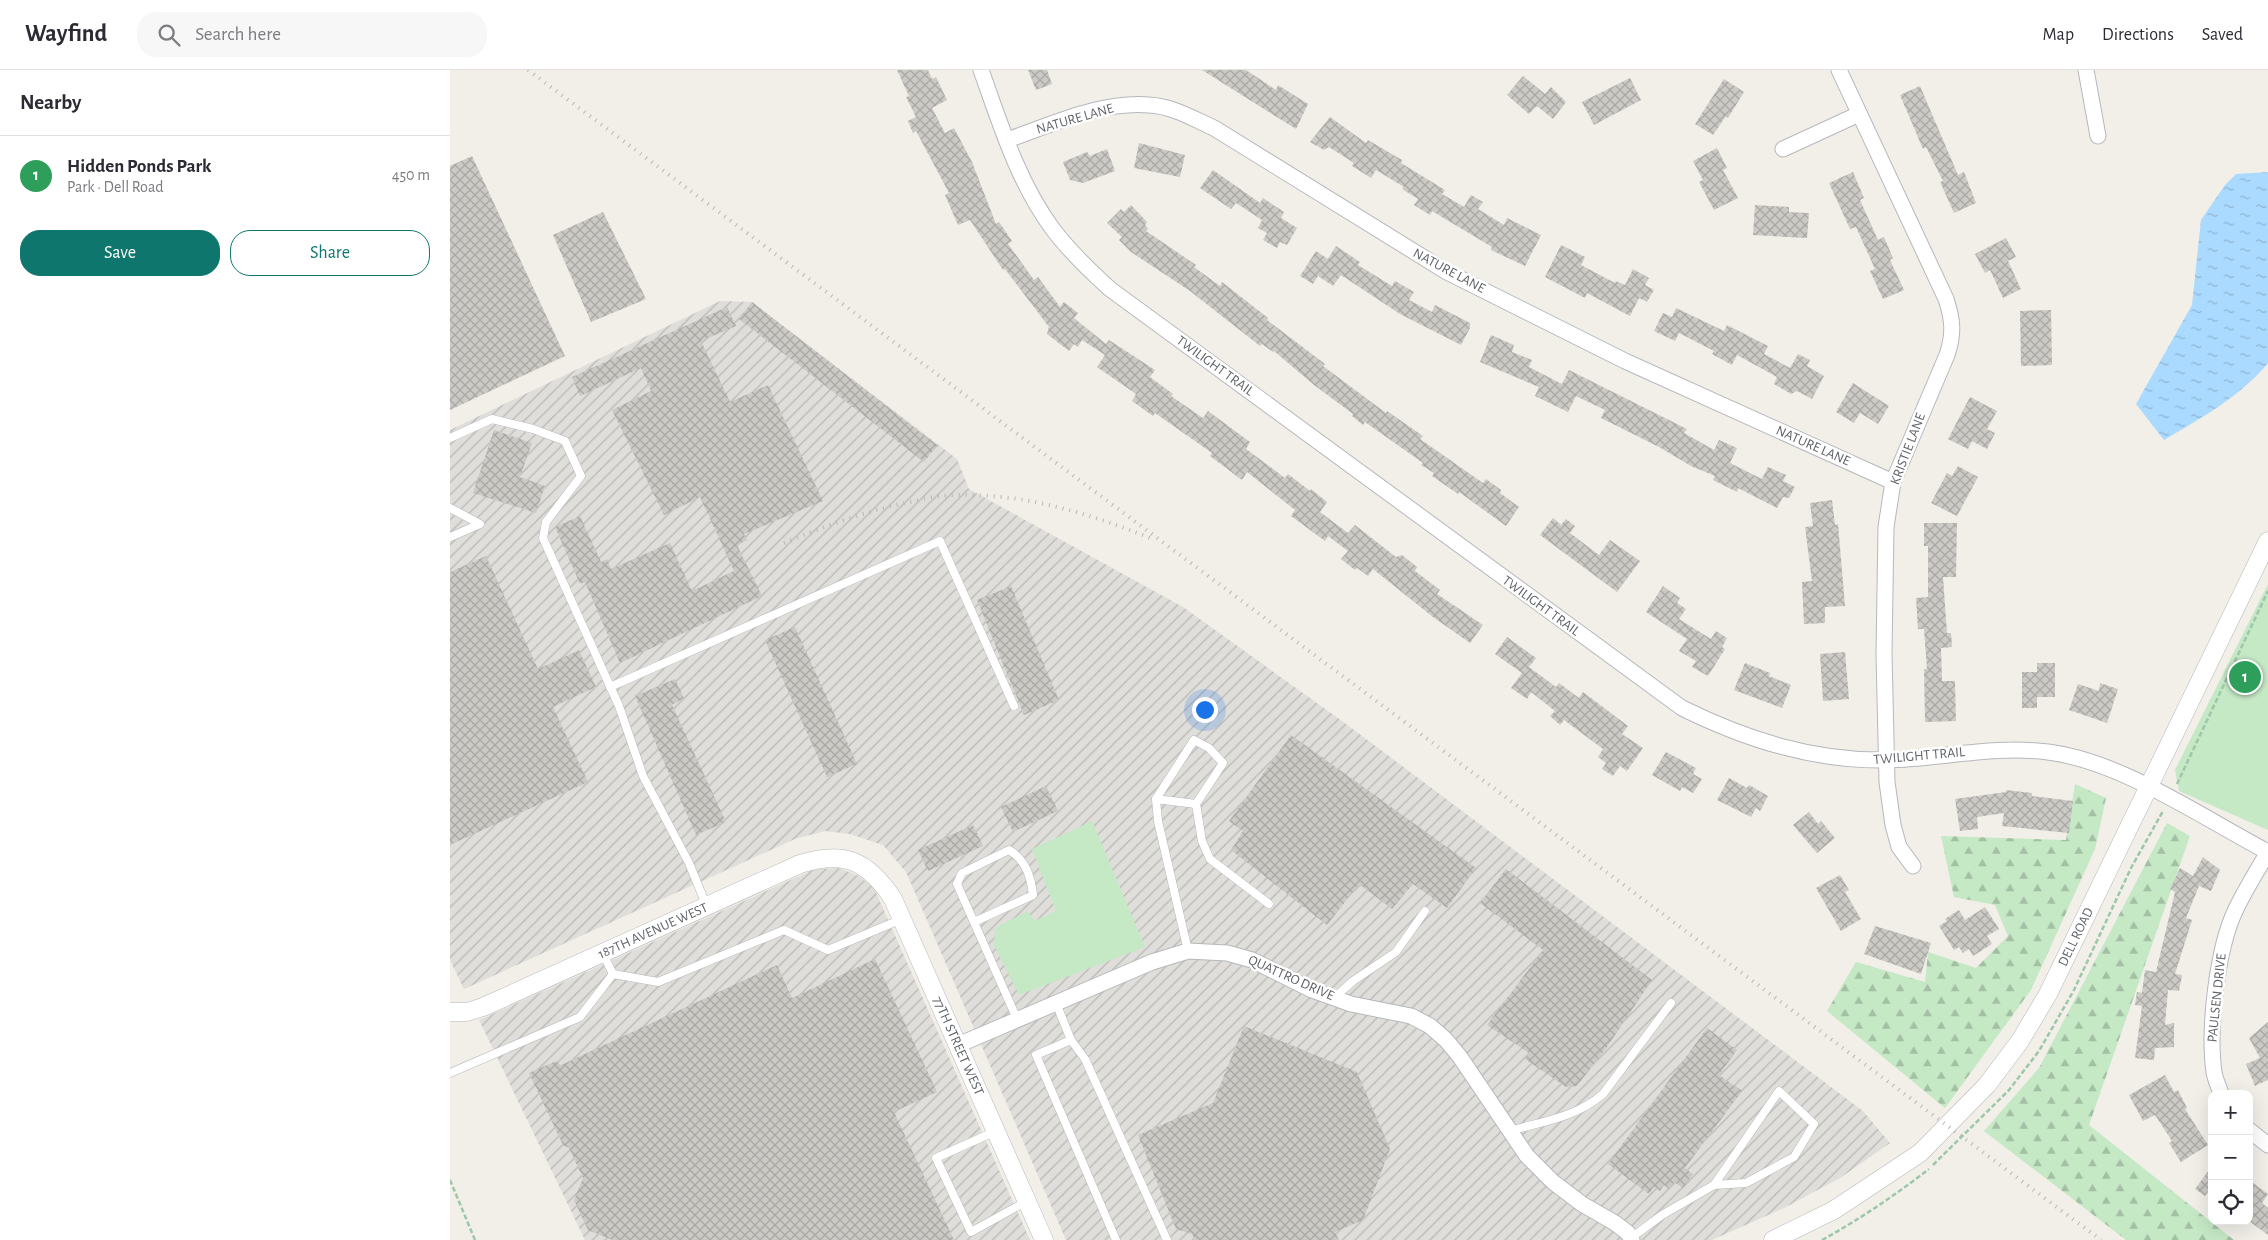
<!DOCTYPE html>
<html lang="en">
<head>
<meta charset="utf-8">
<style>
  :root { --surface:#fff; --page:#f7f7f7; --text:#2b2b33; --muted:#7c7c81; --line:#e1e1e2; --accent:#0f766e }
  body { margin:0; font-family:"Alegreya Sans",sans-serif; background:var(--page); color:var(--text) }
  .controls { position:absolute; right:15px; bottom:15px; display:grid; overflow:hidden; border-radius:10px; box-shadow:0 5px 20px #0002 }
  .controls button { width:45px; height:45px; display:grid; place-items:center; padding:0; border:0; border-bottom:1px solid var(--line); background:var(--surface); color:var(--text); font:25px sans-serif }
  .you { position:absolute; left:754px; top:639px; width:18px; height:18px; margin:-12px; border:4px solid #fff; border-radius:50%; background:#1a73e8; box-shadow:0 0 0 8px #1a73e833 }
  .badge { display:grid; place-items:center; width:32px; height:32px; border-radius:50%; background:var(--accent); color:#fff; font-size:16px; font-weight:700 }
  .pin { position:absolute; translate:-50% -50%; border:2px solid #fff; box-shadow:0 1px 5px #0006 }
  .list { margin:0; padding:0; list-style:none }
  h2 { display:flex; justify-content:space-between; align-items:center; height:65px; margin:0; padding:0 20px; font-size:21px }
  h2 small { font-size:16px; font-weight:400; color:var(--muted) }
  .list li { display:grid; grid-template-columns:32px 1fr auto; gap:15px; align-items:center; box-sizing:border-box; height:80px; padding:0 20px; border-top:1px solid var(--line) }
  .list b { display:block; font-size:19px; white-space:nowrap }
  .list p { margin:0; font-size:16px; white-space:nowrap; color:var(--muted) }
  .list em { font-size:16px; font-style:normal; color:var(--muted) }
  .actions { display:flex; gap:10px; padding:15px 20px }
  .actions a { flex:1; padding:11px 0; border:1px solid var(--accent); border-radius:20px; text-align:center; font-size:18px; color:var(--accent) }
  .actions .main { background:var(--accent); color:#fff }
  .icon { flex:none; width:28px; height:28px; fill:none; stroke:currentColor; stroke-width:2; stroke-linecap:round; stroke-linejoin:round }
  .map { position:relative; flex:none; width:1818px; height:1170px; overflow:hidden }
  header { display:flex; align-items:center; gap:30px; box-sizing:border-box; height:70px; padding:0 25px; background:var(--surface); border-bottom:1px solid var(--line) }
  header strong { font-size:24px }
  nav { display:flex; gap:28px; margin-inline-start:auto; font-size:18px }
  .search { width:350px; height:45px; background:var(--page); display:flex; align-items:center; gap:12px; box-sizing:border-box; padding:0 18px; border-radius:20px; color:var(--muted); font-size:19px }
  main { display:flex }
  aside { flex:1; background:var(--surface) }
  .map>svg:first-child { display:block }
  .industrial { fill:url(#industrial-furrows) }
  .forest { fill:url(#forest-firs) }
  .park { fill:#c5e8c5 }
  .water { fill:url(#water-ripples) }
  .building { fill:url(#building-cross-hatch) }
  .lines { fill:none; stroke-linecap:round; stroke-linejoin:round }
  .service-casing { stroke:#b5b8bc; stroke-width:9 }
  .minor-casing { stroke:#b5b8bc; stroke-width:17 }
  .tertiary-casing { stroke:#b5b8bc; stroke-width:19 }
  .path { stroke:#9cc7a9; stroke-width:2.5; stroke-dasharray:5 2.5; stroke-linecap:butt }
  .service { stroke:#fff; stroke-width:8 }
  .minor { stroke:#fff; stroke-width:15 }
  .tertiary { stroke:#fff; stroke-width:18 }
  .rail { stroke:#b6b7b8; stroke-width:4; stroke-dasharray:1 6; stroke-linecap:butt }
  .labels { text-anchor:middle; dominant-baseline:central; stroke-width:5; stroke-linejoin:round; paint-order:stroke }
  .street-label { font-size:14px; fill:#5f6368; stroke:#fff }
</style>
</head>
<body>
<header>
<strong>Wayfind</strong>
<div class="search"><svg class="icon" aria-label="search" viewBox="0 0 24 24"><circle cx="10" cy="10" r="6"/><path d="M15 15l6 6"/></svg>Search here</div>
<nav><a>Map</a><a>Directions</a><a>Saved</a></nav>
</header>
<main>
<aside>
<h2>Nearby<small></small></h2>
<ul class="list">
<li><span class="badge" style="background:#2e9e5b">1</span><div><b>Hidden Ponds Park</b><p>Park · Dell Road</p></div><em>450 m</em></li>
</ul>
<div class="actions"><a class="main">Save</a><a>Share</a></div>
</aside>
<div class="map">
<svg width="1818" height="1170" viewBox="0 0 1818 1170">
  <defs>
    <pattern id="industrial-furrows" width="10" height="10" patternUnits="userSpaceOnUse" patternTransform="scale(1.25)"><rect width="10" height="10" fill="#e0deda"/><path d="M-1 1l2-2M0 10L10 0M9 11l2-2" fill="none" stroke="#b9b8b5"/></pattern>
    <pattern id="forest-firs" width="22" height="20" patternUnits="userSpaceOnUse" patternTransform="scale(1.25)"><rect width="22" height="20" fill="#c5e8c5"/><path d="M5 1l3.5 6h-7zM16 11l3.5 6h-7z" fill="#a3c0a4"/></pattern>
    <pattern id="water-ripples" width="26" height="14" patternUnits="userSpaceOnUse" patternTransform="scale(1.25)"><rect width="26" height="14" fill="#aadaff"/><path d="M2 4q2-2 4 0t4 0M15 11q2-2 4 0t4 0" fill="none" stroke="#8eb4d2"/></pattern>
    <pattern id="building-cross-hatch" width="8" height="8" patternUnits="userSpaceOnUse" patternTransform="scale(1.25)"><rect width="8" height="8" fill="#cccac5"/><path d="M0 0l8 8M0 8l8-8" fill="none" stroke="#a9a8a4"/></pattern>
  </defs>
  <rect width="100%" height="100%" fill="#f1efe8"/>
  <!-- industrial -->
  <g class="industrial">
    <polygon points="270,231 302,232 507,389 519,419 733,537 892,651 1413,1041 1440,1073 1390,1108 1334,1138 1262,1170 616,1170 456,802 433,775 400,764 375,761 345,769 14,919 0,890 0,360"/>
    <polygon points="389,798 409,806 424,818 580,1170 135,1170 29,950 365,799"/>
  </g>
  <!-- forest -->
  <g class="forest">
    <polygon points="1625,714 1656,728 1645,779 1581,920 1495,1038 1377,941 1406,892 1475,912 1478,882 1526,898 1558,866 1545,835 1504,827 1491,766 1616,770"/>
    <polygon points="1717,753 1740,766 1639,1055 1784,1170 1676,1170 1534,1061 1589,998"/>
  </g>
  <!-- park -->
  <g class="park">
    <polygon points="1818,514 1818,760 1729,721 1725,700"/>
    <polygon points="642,751 695,877 569,925 544,875 545,858 578,841 584,851 606,841 582,779"/>
  </g>
  <!-- water -->
  <path class="water" d="M1818 102V293C1790 327 1751 348 1714 370L1686 334 1742 235 1751 150 1775 115 1786 104Z"/>
  <!-- building -->
  <g class="building">
    <polygon points="447,0 478,0 482,9 486,7 497,30 482,38 495,63 504,58 522,92 546,154 549,152 562,171 558,174 569,189 584,210 588,207 610,237 614,232 628,243 624,248 656,274 659,270 705,300 700,307 723,324 721,326 753,348 758,341 800,372 796,379 819,396 835,408 838,404 860,421 861,419 877,432 870,442 898,463 905,455 946,487 952,485 967,497 965,501 990,520 987,524 1033,555 1020,573 983,547 923,499 918,506 907,498 905,500 891,489 898,481 878,466 875,471 841,446 845,440 797,402 792,410 760,386 762,383 705,343 703,346 682,331 686,324 647,297 655,285 632,270 628,277 624,274 619,281 597,264 599,257 555,199 553,200 520,150 508,155 495,125 499,123 466,61 463,63 458,51 466,47 456,27 459,26"/>
    <polygon points="578,0 597,0 602,14 586,20"/>
    <polygon points="752,0 796,0 826,20 828,15 858,34 846,59"/>
    <polygon points="1073,6 1095,24 1101,17 1116,32 1103,49 1087,36 1079,44 1057,25"/>
    <polygon points="1180,8 1191,30 1144,55 1132,32"/>
    <polygon points="1274,9 1294,22 1278,48 1276,46 1263,65 1245,54"/>
    <polygon points="1470,16 1508,105 1514,102 1526,133 1504,143 1490,112 1493,111 1476,77 1473,79 1450,25"/>
    <polygon points="880,47 916,73 918,70 952,90 951,93 995,120 992,124 1014,137 1021,125 1033,132 1028,139 1054,155 1057,148 1091,165 1075,196 1041,180 1042,177 982,141 980,145 964,135 968,129 952,119 954,117 926,100 921,108 902,96 904,93 879,77 874,80 860,72"/>
    <polygon points="689,73 735,85 730,107 684,98"/>
    <polygon points="1267,78 1277,98 1273,100 1288,128 1264,140 1249,112 1253,110 1243,91"/>
    <polygon points="657,79 665,101 633,113 620,110 613,92 637,82 640,86"/>
    <polygon points="22,86 115,286 0,340 0,96"/>
    <polygon points="763,100 810,133 813,128 834,142 831,148 847,158 837,175 830,172 827,178 813,170 817,163 808,158 812,150 786,133 781,139 750,118"/>
    <polygon points="1403,102 1414,128 1410,130 1428,170 1434,167 1443,188 1440,190 1454,220 1433,229 1420,201 1425,199 1406,157 1400,159 1379,113"/>
    <polygon points="681,135 697,152 695,155 698,159 696,161 746,195 744,197 770,216 772,212 818,248 817,250 875,294 873,296 936,343 937,341 973,366 970,369 1033,413 1036,409 1051,420 1050,423 1069,437 1056,456 1009,422 1008,424 982,406 984,403 971,395 973,393 915,352 913,355 902,346 903,344 864,315 824,281 823,282 812,274 810,276 740,221 681,182 669,170 672,167 657,153 671,139 674,142"/>
    <polygon points="1305,135 1339,137 1339,142 1359,143 1357,168 1303,165"/>
    <polygon points="153,142 196,229 141,252 103,165"/>
    <polygon points="1556,168 1566,187 1558,191 1571,219 1553,228 1540,200 1535,203 1525,184"/>
    <polygon points="1111,175 1135,187 1131,195 1165,213 1166,211 1175,215 1183,199 1199,208 1195,215 1204,220 1197,232 1189,228 1180,246 1137,223 1135,228 1095,207"/>
    <polygon points="886,176 910,192 908,195 942,216 945,211 964,222 959,230 982,242 985,235 1020,253 1020,258 1011,275 950,244 891,205 883,216 868,206 863,214 850,206 866,181 878,189"/>
    <polygon points="302,232 487,375 474,392 289,249"/>
    <polygon points="277,237 286,256 251,271 280,332 318,315 373,431 294,464 297,470 287,475 312,526 170,593 135,512 130,514 105,457 130,446 151,492 157,489 161,499 220,473 242,521 284,501 250,427 214,445 162,340 201,321 191,298 130,326 122,307"/>
    <polygon points="1226,238 1274,261 1277,255 1318,276 1314,284 1340,298 1348,284 1360,290 1357,296 1374,306 1362,329 1347,321 1341,324 1324,314 1327,307 1287,285 1282,295 1262,284 1264,281 1229,263 1225,271 1204,261 1213,243 1222,247"/>
    <polygon points="1601,240 1602,295 1571,296 1570,241"/>
    <polygon points="1041,265 1064,275 1062,282 1082,290 1079,297 1112,314 1119,300 1237,359 1234,363 1264,380 1269,370 1287,378 1280,393 1312,409 1318,397 1336,405 1333,411 1345,417 1339,428 1333,427 1327,438 1288,418 1287,422 1263,410 1265,406 1241,396 1209,377 1151,348 1155,340 1126,326 1118,342 1085,326 1089,317 1030,292"/>
    <polygon points="1403,313 1439,336 1428,354 1410,343 1404,353 1386,342"/>
    <polygon points="1520,327 1547,341 1537,359 1545,363 1537,379 1522,371 1518,379 1498,369"/>
    <polygon points="44,360 82,373 70,407 95,416 86,443 23,423"/>
    <polygon points="1508,396 1528,407 1507,446 1481,433 1497,403 1502,406"/>
    <polygon points="1382,430 1385,455 1388,454 1395,536 1375,537 1375,553 1354,554 1352,512 1362,511 1355,457 1363,456 1360,433"/>
    <polygon points="1103,448 1111,455 1116,449 1125,456 1120,463 1149,485 1160,470 1190,491 1167,522 1090,465"/>
    <polygon points="1474,453 1507,453 1506,507 1493,507 1497,563 1501,563 1502,577 1491,578 1492,611 1505,611 1506,651 1475,652 1474,599 1477,599 1474,559 1468,559 1466,528 1478,527 1478,476 1474,476"/>
    <polygon points="36,486 88,599 129,580 146,617 103,637 138,712 0,775 0,502"/>
    <polygon points="561,516 609,630 574,645 527,530"/>
    <polygon points="1213,516 1230,528 1227,533 1236,539 1229,549 1261,569 1266,561 1277,568 1272,577 1275,579 1258,606 1242,597 1246,591 1229,581 1237,569 1196,542"/>
    <polygon points="345,557 407,694 377,707 315,570"/>
    <polygon points="1057,567 1086,588 1079,597 1106,617 1109,613 1129,628 1133,622 1178,656 1172,664 1193,678 1177,701 1170,696 1163,706 1152,699 1156,693 1148,687 1153,679 1114,650 1110,655 1100,646 1105,641 1081,622 1077,629 1061,618 1072,603 1045,584"/>
    <polygon points="1395,582 1399,629 1373,631 1370,584"/>
    <polygon points="1295,593 1320,603 1319,606 1341,615 1332,638 1284,620"/>
    <polygon points="1587,593 1605,593 1605,627 1587,627 1587,638 1572,638 1572,602 1587,602"/>
    <polygon points="225,609 234,628 222,635 276,752 246,765 185,626"/>
    <polygon points="1650,613 1668,619 1657,653 1619,640 1628,614 1649,621"/>
    <polygon points="841,665 1026,798 997,838 963,814 942,839 909,814 877,855 781,780 793,761 779,751"/>
    <polygon points="1216,682 1246,698 1243,704 1252,709 1243,723 1232,717 1230,721 1202,705"/>
    <polygon points="1279,708 1297,718 1299,715 1318,726 1310,741 1306,738 1301,747 1267,730"/>
    <polygon points="596,716 608,741 563,762 551,737"/>
    <polygon points="1556,720 1582,723 1582,726 1623,731 1619,763 1552,756 1554,743 1527,747 1528,759 1510,761 1505,729 1556,722"/>
    <polygon points="1359,742 1368,754 1371,751 1385,768 1367,783 1343,755"/>
    <polygon points="523,755 533,776 478,801 468,780"/>
    <polygon points="1753,787 1770,800 1761,821 1749,816 1736,848 1742,850 1725,904 1732,905 1729,921 1718,920 1715,955 1724,953 1724,977 1705,978 1704,990 1685,988 1692,936 1685,935 1687,922 1692,923 1695,900 1706,902 1725,822 1720,819 1730,798 1743,806"/>
    <polygon points="1056,799 1202,910 1157,977 1127,1016 1116,1017 1075,989 1079,983 1037,955 1093,880 1030,833"/>
    <polygon points="1390,805 1399,820 1395,822 1411,849 1391,861 1366,818"/>
    <polygon points="1535,837 1549,859 1537,866 1542,874 1523,886 1519,879 1513,883 1509,877 1504,880 1489,856 1497,851 1495,849 1509,840 1515,850"/>
    <polygon points="1425,856 1481,873 1471,904 1414,884"/>
    <polygon points="425,889 487,1022 444,1042 504,1170 162,1170 138,1160 124,1130 133,1108 119,1078 113,1075 79,1003 106,991 111,995 327,895 342,928"/>
    <polygon points="1818,952 1818,1010 1805,1016 1796,994 1810,988 1799,968"/>
    <polygon points="794,956 907,1002 940,1079 913,1150 885,1162 889,1170 745,1170 742,1164 726,1159 688,1065 763,1033"/>
    <polygon points="1257,958 1287,980 1269,1005 1292,1021 1235,1098 1243,1104 1233,1118 1224,1112 1219,1119 1214,1115 1210,1121 1204,1117 1199,1124 1158,1094"/>
    <polygon points="1715,1005 1724,1022 1728,1020 1737,1038 1735,1039 1758,1075 1731,1092 1719,1073 1722,1071 1705,1045 1693,1051 1679,1025"/>
    <polygon points="1762,1096 1762,1117 1755,1126 1745,1119"/>
    <polygon points="1799,1110 1818,1124 1812,1133 1818,1138 1818,1165 1799,1151"/>
  </g>
  <g class="lines">
    <!-- service casing -->
    <g class="service-casing">
      <g id="service">
        <polyline points="0,368 42,349 83,359 115,371 131,406 96,452 93,468 169,636 193,706 239,793 257,837"/>
        <polyline points="0,438 30,454 0,467"/>
        <polyline points="160,617 490,471 564,636"/>
        <polyline points="706,729 746,734"/>
        <path d="M524 852 583 825C581 807 576 790 559 780L512 803 507 814 567 949"/>
        <polyline points="738,881 708,751 706,729 744,670 759,678 773,693 746,734 752,771 760,789 819,834"/>
        <polyline points="153,884 163,904"/>
        <polyline points="884,928 903,911 946,882 975,841"/>
        <polyline points="606,933 621,970 586,985 666,1170"/>
        <polyline points="621,970 635,989 717,1170"/>
        <polyline points="0,1003 130,947 163,904 208,912 334,860 378,880 452,849"/>
        <polyline points="546,1061 486,1088 521,1162 577,1131"/>
        <path d="M1059 1061C1091 1052 1127 1047 1153 1024L1221 933"/>
        <polyline points="1181,1168 1212,1145 1264,1115 1329,1021 1364,1054 1344,1087 1296,1113 1264,1115"/>
      </g>
    </g>
    <!-- minor casing -->
    <g class="minor-casing">
      <g id="minor">
        <path d="M531 0C550 53 568 112 602 158 619 181 639 200 660 219L1232 638C1297 670 1363 691 1436 690 1491 689 1543 675 1598 682 1671 691 1753 748 1818 782"/>
        <path d="M1389 0 1496 229C1503 250 1504 264 1497 285L1443 412 1436 457 1434 584 1437 712 1443 755 1449 777 1463 796"/>
        <polyline points="1636,0 1648,66"/>
        <path d="M557 70C601 55 651 31 699 35 722 36 744 49 764 58L997 202 1175 291 1443 412"/>
        <polyline points="1333,79 1409,44"/>
        <polyline points="508,975 702,892 738,881 777,883 802,890 862,920 901,934 961,946 980,956 996,970 1010,987 1077,1086 1103,1112 1132,1134 1165,1153 1178,1163 1182,1170"/>
        <path d="M1771 1024C1769 1017 1765 1009 1764 1002 1758 959 1767 878 1786 839 1795 820 1807 801 1818 782"/>
        <polyline points="1799,1060 1818,1075"/>
      </g>
    </g>
    <!-- tertiary casing -->
    <g class="tertiary-casing">
      <g id="tertiary">
        <path d="M0 942H17L33 937 350 794C395 780 418 791 443 829L594 1170"/>
        <polyline points="1323,1170 1384,1140 1470,1083 1537,1015 1570,971 1598,924 1818,471"/>
      </g>
    </g>
    <!-- path -->
    <g class="path">
      <polyline points="1727,714 1818,521"/>
      <polyline points="1483,1095 1559,1020 1589,981 1624,920 1681,798 1713,741"/>
      <polyline points="0,1110 25,1170"/>
      <path d="M1372 1170C1410 1149 1444 1126 1479 1099"/>
    </g>
    <!-- service -->
    <use href="#service" class="service"/>
    <!-- minor -->
    <use href="#minor" class="minor"/>
    <!-- tertiary -->
    <use href="#tertiary" class="tertiary"/>
    <!-- rail -->
    <g class="rail">
      <polyline points="78,0 1651,1170"/>
      <path d="M334 473C375 456 416 441 460 432 470 430 480 427 490 426 563 420 633 441 700 468"/>
    </g>
  </g>
  <g class="labels">
    <!-- street labels -->
    <g class="street-label">
      <text transform="translate(625 49) rotate(-16)">NATURE LANE</text>
      <text transform="translate(999 201) rotate(28)">NATURE LANE</text>
      <text transform="translate(765 296) rotate(36)">TWILIGHT TRAIL</text>
      <text transform="translate(1363 376) rotate(24)">NATURE LANE</text>
      <text transform="translate(1458 379) rotate(-69)">KRISTIE LANE</text>
      <text transform="translate(1091 536) rotate(36)">TWILIGHT TRAIL</text>
      <text transform="translate(1469 686) rotate(-5)">TWILIGHT TRAIL</text>
      <text transform="translate(203 861) rotate(-24)">187TH AVENUE WEST</text>
      <text transform="translate(1626 867) rotate(-64)">DELL ROAD</text>
      <text transform="translate(841 908) rotate(24)">QUATTRO DRIVE</text>
      <text transform="translate(1767 928) rotate(-84)">PAULSEN DRIVE</text>
      <text transform="translate(508 976) rotate(66)">77TH STREET WEST</text>
    </g>
  </g>
</svg>
<div class="controls">
<button>+</button>
<button>−</button>
<button><svg class="icon" aria-label="locate" viewBox="0 0 24 24"><circle cx="12" cy="12" r="6"/><path d="M12 2v4M12 18v4M2 12h4M18 12h4"/></svg></button>
</div>
<div class="you"></div>
<div class="pin badge" style="left:1795px;top:607px;background:#2e9e5b">1</div>
</div>
</main>
</body>
</html>
